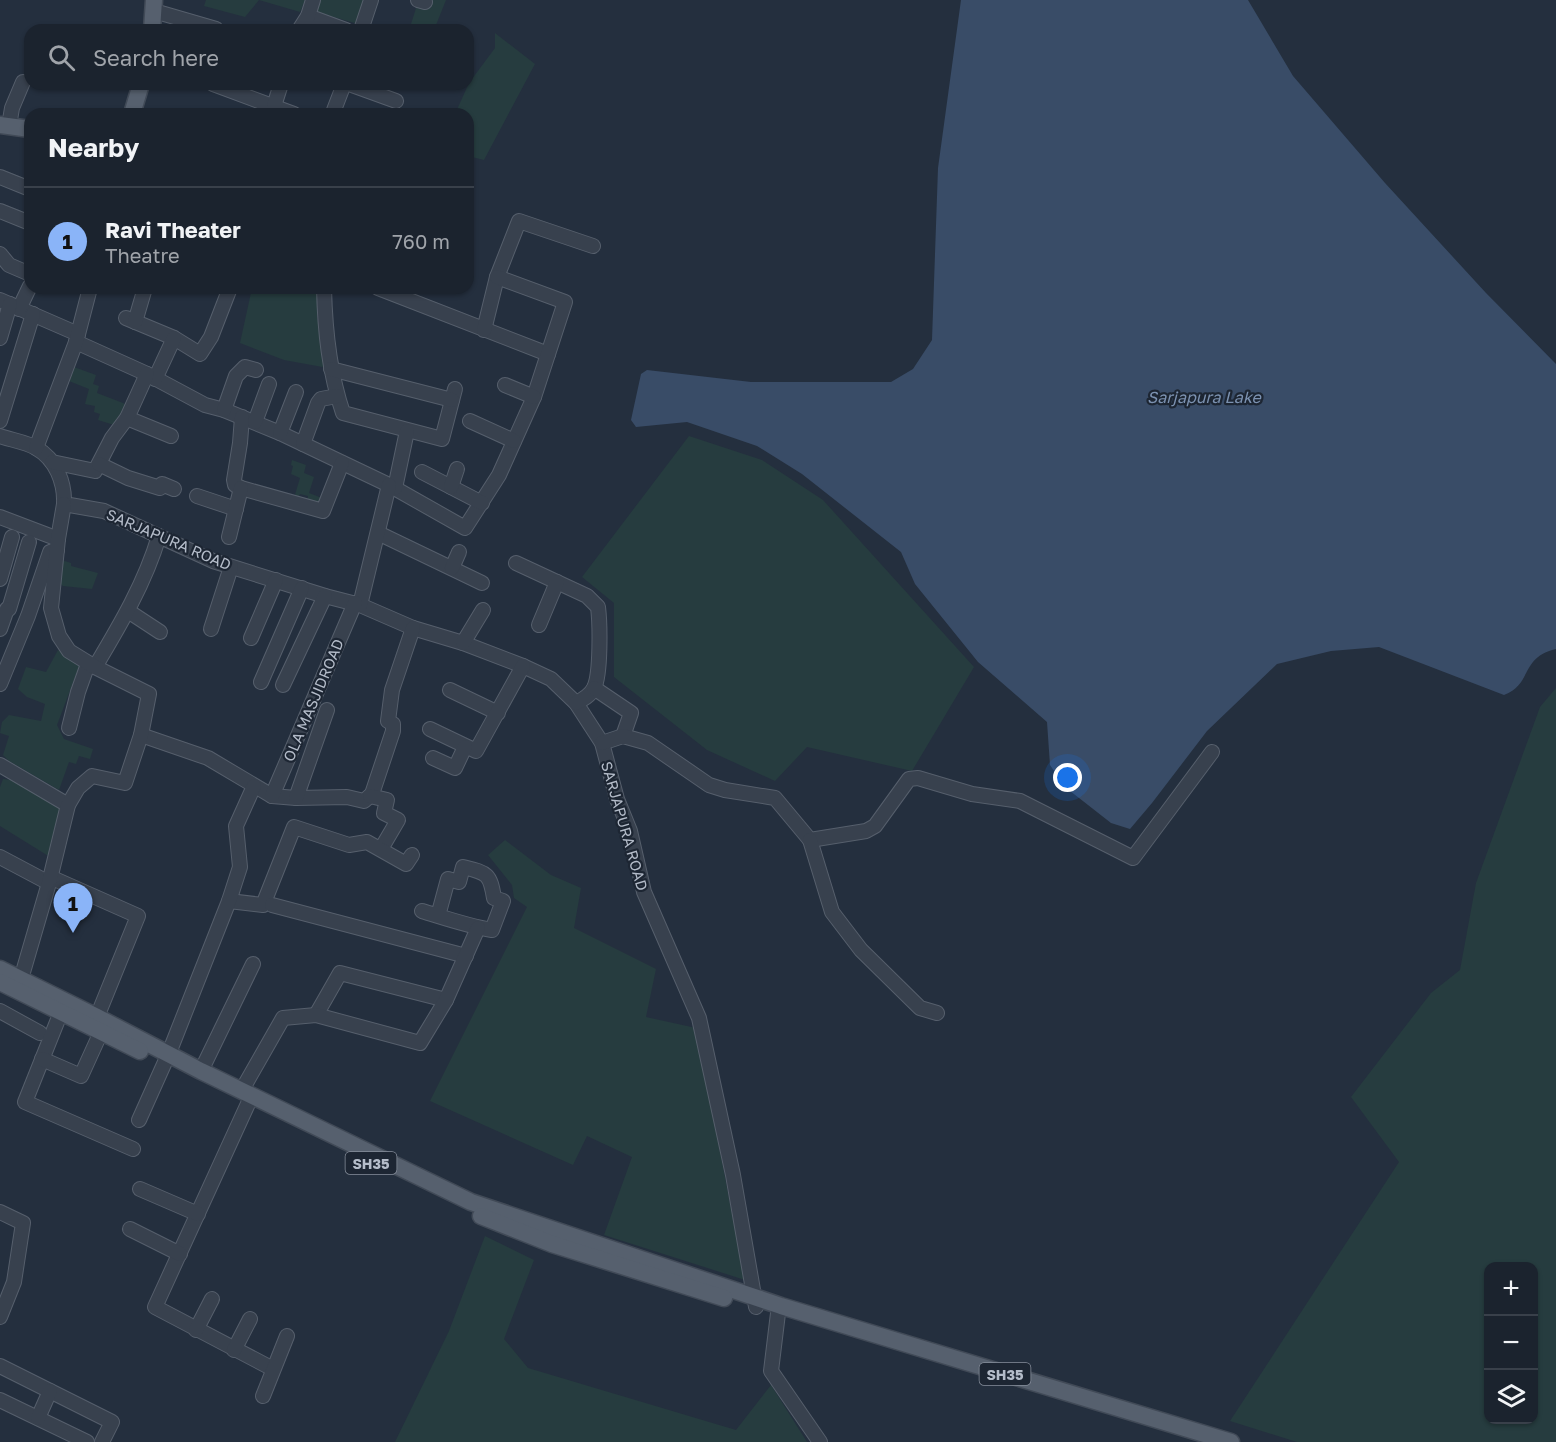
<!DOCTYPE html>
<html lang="en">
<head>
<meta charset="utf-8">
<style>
  :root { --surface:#1b232e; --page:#242b36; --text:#f1f3f6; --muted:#a0a4aa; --line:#39404a; --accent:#8ab4f8 }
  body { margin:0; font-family:"Golos Text",sans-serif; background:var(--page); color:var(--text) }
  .controls { position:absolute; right:18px; bottom:18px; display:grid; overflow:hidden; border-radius:12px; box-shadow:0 2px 4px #0004 }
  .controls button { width:54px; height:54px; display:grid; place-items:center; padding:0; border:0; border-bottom:2px solid var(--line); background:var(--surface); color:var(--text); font:30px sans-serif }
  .you { position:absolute; left:1068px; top:778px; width:21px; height:21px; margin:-15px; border:4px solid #fff; border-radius:50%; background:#1a73e8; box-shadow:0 0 0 9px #1a73e833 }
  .badge { display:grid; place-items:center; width:39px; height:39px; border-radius:50%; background:var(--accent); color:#111; font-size:20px; font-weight:700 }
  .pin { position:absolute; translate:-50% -50px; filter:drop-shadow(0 2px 3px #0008) }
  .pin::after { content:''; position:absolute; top:32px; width:21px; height:18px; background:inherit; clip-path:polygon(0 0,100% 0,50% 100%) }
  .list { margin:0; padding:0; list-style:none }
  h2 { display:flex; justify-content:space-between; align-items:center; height:78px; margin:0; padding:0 24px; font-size:26px }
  h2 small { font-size:20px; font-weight:400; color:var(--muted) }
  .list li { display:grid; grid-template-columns:39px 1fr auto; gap:18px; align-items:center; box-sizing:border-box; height:108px; padding:0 24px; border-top:2px solid var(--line) }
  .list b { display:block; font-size:22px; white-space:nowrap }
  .list p { margin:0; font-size:20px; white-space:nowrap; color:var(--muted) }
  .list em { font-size:20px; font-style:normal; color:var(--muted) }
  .icon { flex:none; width:33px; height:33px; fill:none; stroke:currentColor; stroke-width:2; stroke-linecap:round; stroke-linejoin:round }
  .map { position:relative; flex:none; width:1556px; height:1442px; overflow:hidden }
  .search { position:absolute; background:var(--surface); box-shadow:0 2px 4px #0004; left:24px; top:24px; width:450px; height:66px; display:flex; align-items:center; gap:15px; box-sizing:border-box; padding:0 21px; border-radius:18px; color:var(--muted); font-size:22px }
  .panel { position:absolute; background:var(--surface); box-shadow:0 2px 4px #0004; left:24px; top:108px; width:450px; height:186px; border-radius:18px }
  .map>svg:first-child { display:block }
  .green { fill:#263c3f; fill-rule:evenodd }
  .water { fill:#394c67 }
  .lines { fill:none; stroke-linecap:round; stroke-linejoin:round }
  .minor-casing { stroke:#565f6c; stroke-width:16 }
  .major-casing { stroke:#414a57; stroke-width:19 }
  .minor { stroke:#38414e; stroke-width:14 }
  .major { stroke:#56606e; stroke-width:16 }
  .labels { text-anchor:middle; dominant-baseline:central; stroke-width:4.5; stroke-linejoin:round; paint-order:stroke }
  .shield { fill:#1d2633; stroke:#878f9c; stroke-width:1.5 }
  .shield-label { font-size:14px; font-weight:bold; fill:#b4bcc9 }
  .street-label { font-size:15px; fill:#b4bcc9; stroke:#1d2633 }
  .water-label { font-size:16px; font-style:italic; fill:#7c92b1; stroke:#1d2633 }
</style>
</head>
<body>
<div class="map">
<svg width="1556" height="1442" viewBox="0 0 1556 1442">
  <rect width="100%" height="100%" fill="#242f3e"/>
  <!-- green -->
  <g class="green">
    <polygon points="206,0 305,0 300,12 259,0 245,17 204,6"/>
    <polygon points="319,0 367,0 358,24 316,12"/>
    <polygon points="432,0 446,0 434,30 428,30 411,24 417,5 431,8"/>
    <polygon points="495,33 535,64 484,160 468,156 468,114 455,114 469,83 495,48"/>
    <polygon points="252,288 321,288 317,316 328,368 284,360 240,343"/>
    <polygon points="74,367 96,375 93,384 99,386 97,393 123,403 128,406 114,425 98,420 100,414 94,412 95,406 85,404 89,389 69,381"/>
    <polygon points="689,436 762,460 823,500 974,667 912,771 807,747 775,781 707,750 614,677 614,603 582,577"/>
    <polygon points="292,460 306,465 304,473 314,477 309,493 322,498 319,506 307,503 308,496 300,494 298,499 294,498 300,478 291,474 293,466 291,465"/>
    <polygon points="58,559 71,563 71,566 98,573 92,589 63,586 56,580"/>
    <polygon points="58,650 80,664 57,725 64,739 93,749 90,759 79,756 76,764 69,762 59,790 9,761 3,755 9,736 0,733 2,722 9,715 41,721 45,704 27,697 18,689 26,667 46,672"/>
    <path d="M1556 688V1442H1297L1230 1421 1399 1162 1351 1097 1431 993 1460 970 1476 883 1540 707ZM1488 1266H1534V1420H1488Z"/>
    <polygon points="3,779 13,780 62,809 50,857 0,826 0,787"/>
    <polygon points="505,840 551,875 581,888 574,928 656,969 646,1017 696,1028 745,1280 604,1235 632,1157 587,1136 573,1165 430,1101 527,907 514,898 512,885 488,855"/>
    <polygon points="485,1236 534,1260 504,1339 528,1368 736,1430 771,1385 807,1442 395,1442 449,1331"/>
  </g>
  <!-- water -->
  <path class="water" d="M961 0H1248L1293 76 1385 183 1486 293 1556 364V649C1520 657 1533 684 1504 695L1379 647 1331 651 1277 664 1207 731 1152 803 1130 829 1111 823 1065 787 1050 765 1047 722 978 662 915 584 901 552 802 474 757 446 687 422 636 427 631 420 641 374 647 370 751 382H891L913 369 932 340 938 168Z"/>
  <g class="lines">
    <!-- minor casing -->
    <g class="minor-casing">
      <g id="minor">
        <polyline points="418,0 425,2"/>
        <polyline points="154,11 216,29"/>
        <polyline points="308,16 346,30"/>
        <polyline points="299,30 308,16 313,0"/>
        <polyline points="361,30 371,0"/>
        <polyline points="213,84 294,114"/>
        <polyline points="349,84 396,101"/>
        <polyline points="274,106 281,84"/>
        <polyline points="334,110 344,84"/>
        <polyline points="9,126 12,108 23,82"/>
        <polyline points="0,177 30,189"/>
        <polyline points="0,211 30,223"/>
        <polyline points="0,254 9,265 30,274"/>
        <path d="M324 288C325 331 329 372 343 413L442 439 455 389"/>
        <polyline points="378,288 548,354"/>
        <polyline points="0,300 78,334"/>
        <polyline points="19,309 30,286"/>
        <polyline points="126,318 174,338 200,354 211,337 230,288"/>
        <polyline points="135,322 145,288"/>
        <polyline points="484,330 497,277 519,221 593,246"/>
        <polyline points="0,338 10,304"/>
        <polyline points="76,342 147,374 205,405 224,410 280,433 389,485 465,528 499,475 534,397 565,302 497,277"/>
        <polyline points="331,369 452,400"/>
        <polyline points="155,379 174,338"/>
        <polyline points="505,385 534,397"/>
        <polyline points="224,410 236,376 245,367 256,370"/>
        <polyline points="242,417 240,443 234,480 235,485 241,488 323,511 342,463"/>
        <polyline points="127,418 171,436"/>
        <polyline points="0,421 33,314"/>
        <polyline points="470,421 514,441"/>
        <polyline points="255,422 269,384"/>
        <polyline points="280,433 296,392"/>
        <path d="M0 436C11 440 26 442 36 448 56 459 65 483 64 504L104 511 213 561 325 596 360 605 413 628 463 643 523 666 551 679 576 703 602 743 617 799 630 831 644 892 699 1018 733 1175 756 1307"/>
        <polyline points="303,444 318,403 321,399 337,396"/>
        <polyline points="36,448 76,342 90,288"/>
        <polyline points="52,462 95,471 112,438 127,418 147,374"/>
        <polyline points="99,464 128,478 160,488 162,484 174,489"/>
        <polyline points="422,472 482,503"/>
        <polyline points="451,487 457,469"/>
        <polyline points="395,488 407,431"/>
        <polyline points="197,496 236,509"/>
        <polyline points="0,517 58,539"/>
        <polyline points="378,533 482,583"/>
        <polyline points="229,537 241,488"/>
        <path d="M516 563 587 596 598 607C600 623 601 674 594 688 590 696 582 700 576 703"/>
        <polyline points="452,568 459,552"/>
        <polyline points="0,579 12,537"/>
        <polyline points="360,605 389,485"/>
        <polyline points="9,609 29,542"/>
        <polyline points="128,611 160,632"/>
        <polyline points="539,625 557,582"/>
        <polyline points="0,629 7,609"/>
        <polyline points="211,629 231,567"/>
        <polyline points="251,638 276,580"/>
        <polyline points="463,643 483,610"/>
        <path d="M95 667C120 625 145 583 159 536"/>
        <polyline points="261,682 302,588"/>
        <polyline points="0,684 28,616 50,552 57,550"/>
        <polyline points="283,685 325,596"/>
        <polyline points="594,688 631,713 623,736"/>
        <polyline points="450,690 498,713"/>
        <polyline points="69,728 78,692 88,664"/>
        <polyline points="430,729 476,751 523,666"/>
        <polyline points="141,735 208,758 272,796 296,798 347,797 364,801 372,794 393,731 393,724 388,721 392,690 413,628"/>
        <polyline points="602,743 623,736 648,743 709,785 725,790 775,798 810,840 866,831 875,826 909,779 918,778 972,794 1020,801 1133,858 1212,752"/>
        <polyline points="433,758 455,768 465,747"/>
        <polyline points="0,765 68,805"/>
        <polyline points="272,796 355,603"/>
        <polyline points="370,796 387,800 384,813 398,820 381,849"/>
        <polyline points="296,798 327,710"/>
        <polyline points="810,840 832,912 861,950 920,1008 937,1013"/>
        <polyline points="0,857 49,883"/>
        <polyline points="50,877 138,916 97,1017"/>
        <polyline points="229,901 263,905 294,827 349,845 367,842 406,864 412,855"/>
        <polyline points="272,905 466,956"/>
        <path d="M422 911C445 918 468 926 492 930L503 901 494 898C490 873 487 873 463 867L459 882 448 879 438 916"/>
        <polyline points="21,979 49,883 68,805 78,788 92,776 125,783 141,735 149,694 95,667 69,651 59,636 51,608 58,539 64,504"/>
        <polyline points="0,1011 40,1033"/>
        <polyline points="61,1012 25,1102 133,1149"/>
        <polyline points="316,1015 340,973 446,1000"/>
        <polyline points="42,1059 81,1076 101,1032"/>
        <polyline points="201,1071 253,964"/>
        <polyline points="242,1090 283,1018 316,1015 420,1043 446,1000 478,928"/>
        <polyline points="252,1095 155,1307 273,1369"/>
        <polyline points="139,1120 169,1053 229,901 240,867 236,826 254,786"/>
        <polyline points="140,1189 198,1214"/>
        <polyline points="0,1212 23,1223 14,1282 0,1317"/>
        <polyline points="130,1229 180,1254"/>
        <polyline points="779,1305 771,1371 820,1442"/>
        <polyline points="196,1330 212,1299"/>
        <polyline points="234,1350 250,1319"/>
        <polyline points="0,1366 112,1422 102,1442"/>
        <polyline points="263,1396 287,1336"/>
        <polyline points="0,1400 87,1442"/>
        <polyline points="38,1418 50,1391"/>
      </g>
    </g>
    <!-- major casing -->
    <g class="major-casing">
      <g id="major">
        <polyline points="152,30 154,0"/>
        <polyline points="132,114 141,84"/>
        <polyline points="0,125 30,129"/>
        <polyline points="0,969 97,1017 201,1071 471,1202 781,1306 1231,1442"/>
        <polyline points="0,982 140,1051"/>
        <polyline points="481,1216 552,1244 724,1298"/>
      </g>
    </g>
    <!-- minor -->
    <use href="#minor" class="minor"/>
    <!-- major -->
    <use href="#major" class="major"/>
  </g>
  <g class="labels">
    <!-- shield labels -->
    <g class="shield">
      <rect x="345.5" y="1152" width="51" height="22" rx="4.5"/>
      <rect x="979.5" y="1363" width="51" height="22" rx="4.5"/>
    </g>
    <g class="shield-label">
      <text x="371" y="1163">SH35</text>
      <text x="1005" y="1374">SH35</text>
    </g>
    <!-- street labels -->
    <g class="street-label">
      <text transform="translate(169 539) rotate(23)">SARJAPURA ROAD</text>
      <text transform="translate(313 700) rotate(-67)">OLA MASJIDROAD</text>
      <text transform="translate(625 826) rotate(74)">SARJAPURA ROAD</text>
    </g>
    <!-- water labels -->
    <g class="water-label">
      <text x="1204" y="397">Sarjapura Lake</text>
    </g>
  </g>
</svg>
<div class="controls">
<button>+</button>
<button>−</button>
<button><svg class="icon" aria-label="layers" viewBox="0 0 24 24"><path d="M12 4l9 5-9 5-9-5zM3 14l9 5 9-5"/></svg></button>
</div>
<div class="you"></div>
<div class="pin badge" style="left:73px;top:933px">1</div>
<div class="search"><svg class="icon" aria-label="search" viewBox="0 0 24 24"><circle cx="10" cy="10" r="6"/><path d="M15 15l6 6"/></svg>Search here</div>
<section class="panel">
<h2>Nearby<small></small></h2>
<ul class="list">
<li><span class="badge">1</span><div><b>Ravi Theater</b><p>Theatre</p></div><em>760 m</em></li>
</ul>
</section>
</div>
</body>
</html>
